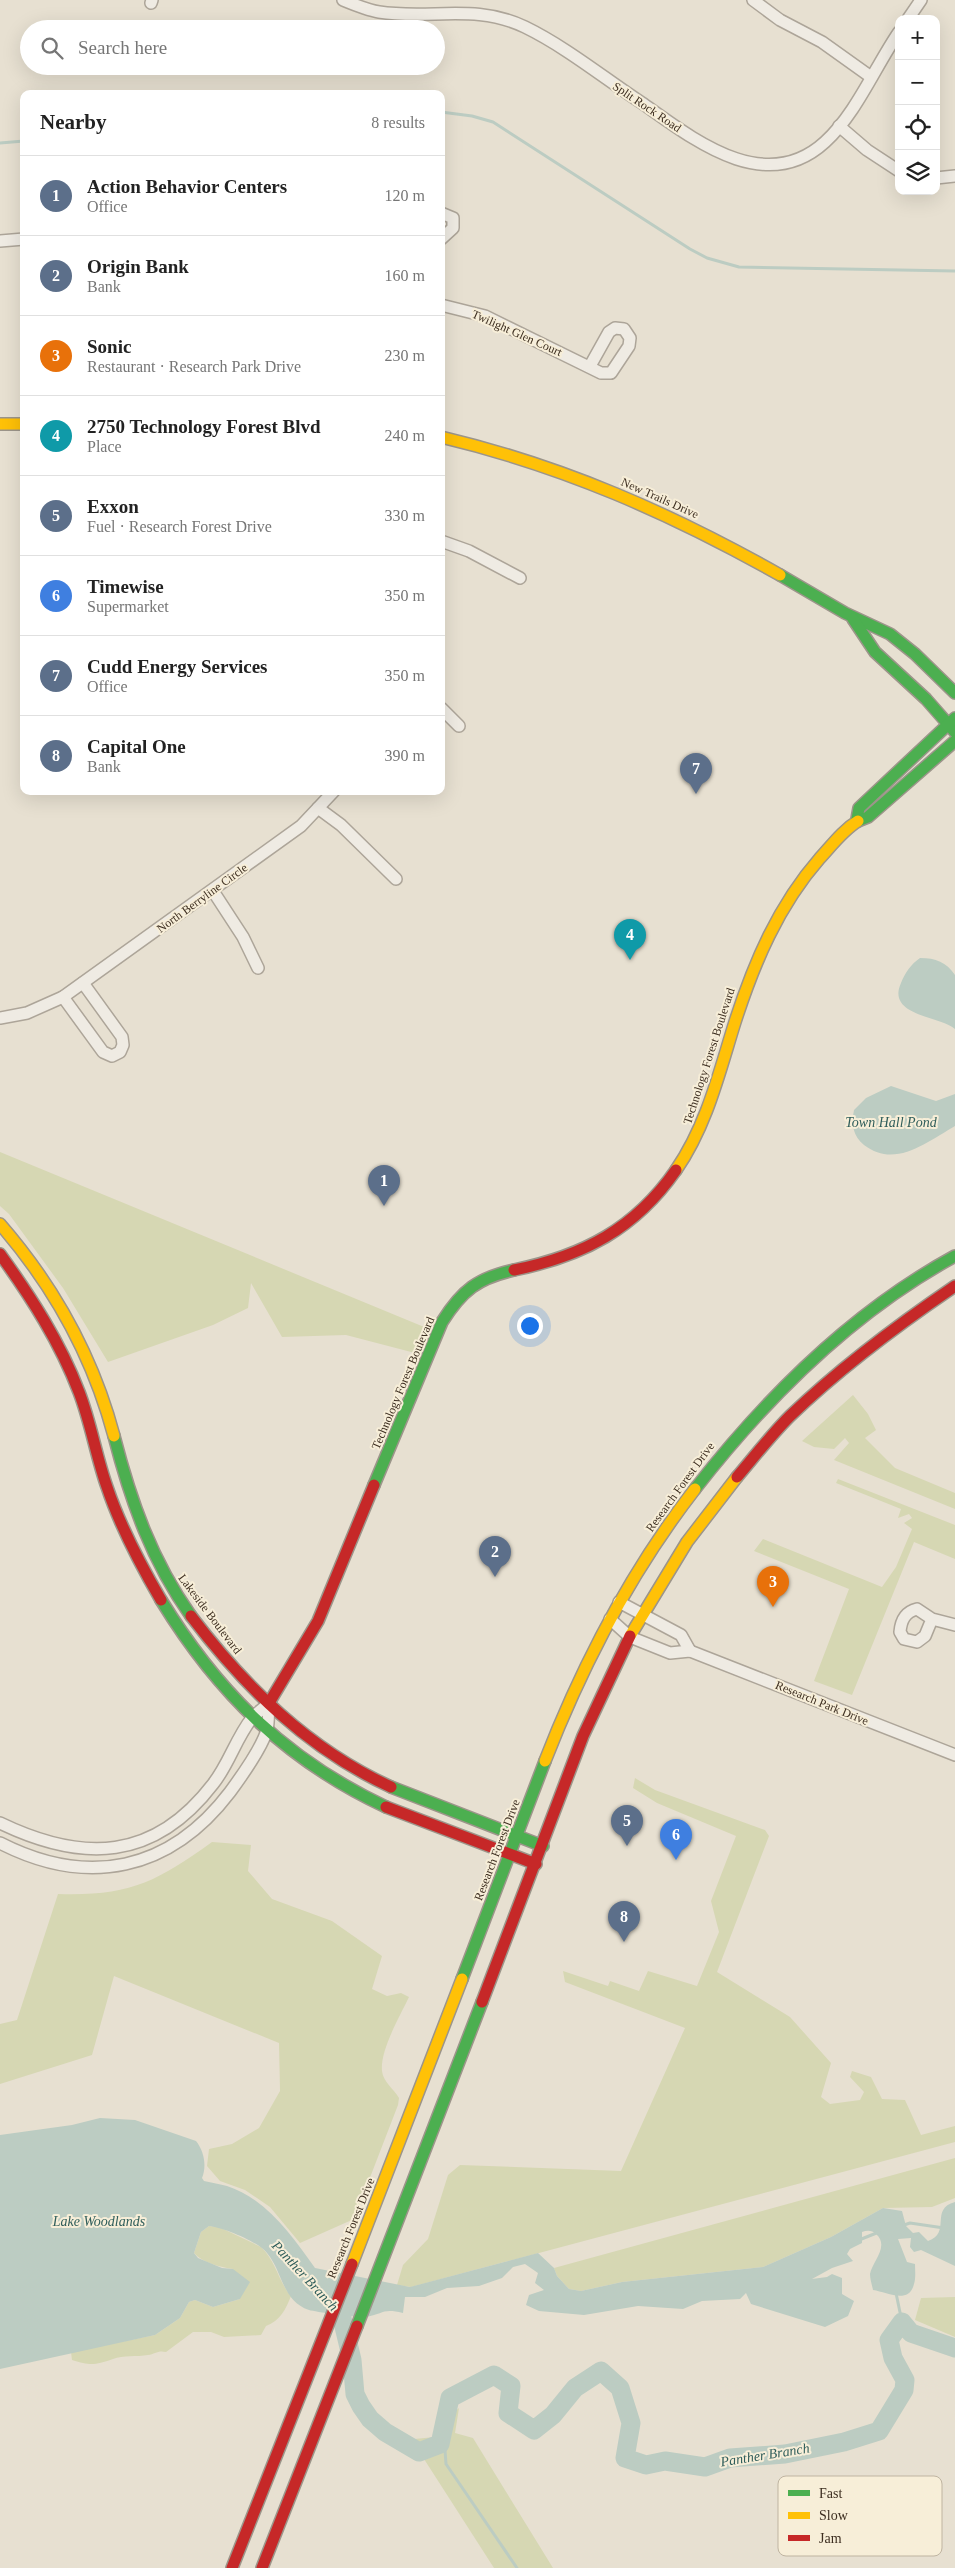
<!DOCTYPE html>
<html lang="en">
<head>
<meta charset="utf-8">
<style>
  :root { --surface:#fff; --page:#f2f2f2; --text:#222; --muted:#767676; --line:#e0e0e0; --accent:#786c5e }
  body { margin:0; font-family:"Times New Roman",serif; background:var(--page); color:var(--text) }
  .controls { position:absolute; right:15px; top:15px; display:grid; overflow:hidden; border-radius:10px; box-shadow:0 5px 20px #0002 }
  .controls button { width:45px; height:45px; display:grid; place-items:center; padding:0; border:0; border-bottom:1px solid var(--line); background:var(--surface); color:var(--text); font:25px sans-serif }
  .you { position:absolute; left:529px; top:1325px; width:18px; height:18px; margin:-12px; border:4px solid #fff; border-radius:50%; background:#1a73e8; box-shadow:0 0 0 8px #1a73e833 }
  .badge { display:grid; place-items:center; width:32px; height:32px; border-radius:50%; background:var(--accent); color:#fff; font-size:16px; font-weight:700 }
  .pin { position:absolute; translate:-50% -41px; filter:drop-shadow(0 1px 2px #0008) }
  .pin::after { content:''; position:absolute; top:26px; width:18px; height:15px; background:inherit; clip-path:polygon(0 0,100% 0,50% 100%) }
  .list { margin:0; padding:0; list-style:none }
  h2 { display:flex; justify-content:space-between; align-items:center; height:65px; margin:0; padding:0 20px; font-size:21px }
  h2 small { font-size:16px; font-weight:400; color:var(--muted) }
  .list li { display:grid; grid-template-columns:32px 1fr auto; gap:15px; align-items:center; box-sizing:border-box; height:80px; padding:0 20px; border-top:1px solid var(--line) }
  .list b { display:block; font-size:19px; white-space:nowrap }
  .list p { margin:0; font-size:16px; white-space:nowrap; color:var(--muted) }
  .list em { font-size:16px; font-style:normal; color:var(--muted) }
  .icon { flex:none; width:28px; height:28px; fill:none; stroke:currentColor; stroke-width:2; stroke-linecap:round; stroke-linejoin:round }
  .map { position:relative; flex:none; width:955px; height:2568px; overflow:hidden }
  .search { position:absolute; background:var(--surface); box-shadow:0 5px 20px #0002; left:20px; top:20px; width:425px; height:55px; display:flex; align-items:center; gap:12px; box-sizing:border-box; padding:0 18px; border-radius:28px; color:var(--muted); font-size:19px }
  .panel { position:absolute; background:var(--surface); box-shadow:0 5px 20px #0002; left:20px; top:90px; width:425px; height:705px; border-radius:10px }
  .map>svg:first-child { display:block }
  .green { fill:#d6d7b3 }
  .water { fill:#bcccc2 }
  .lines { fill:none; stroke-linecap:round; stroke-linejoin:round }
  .stream { stroke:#bcccc2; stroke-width:3 }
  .river { stroke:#bcccc2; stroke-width:19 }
  .street-casing { stroke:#ada599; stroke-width:14 }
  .fast-casing { stroke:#9c958a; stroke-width:14 }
  .slow-casing { stroke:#9c958a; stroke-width:14 }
  .jam-casing { stroke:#9c958a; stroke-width:14 }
  .street { stroke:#efebe3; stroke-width:11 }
  .fast { stroke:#4caf50; stroke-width:11 }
  .slow { stroke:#ffc107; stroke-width:11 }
  .jam { stroke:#c62828; stroke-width:11 }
  .labels { text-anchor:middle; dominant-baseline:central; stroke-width:4; stroke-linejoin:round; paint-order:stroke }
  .street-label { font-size:12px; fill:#3d2e20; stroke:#f7eed8 }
  .water-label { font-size:14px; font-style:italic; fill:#2f5d5a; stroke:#f7eed8 }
  .key { fill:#f7eed8; stroke:#bfb4a1; stroke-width:1 }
  .key-label { font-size:14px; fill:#3d2e20 }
</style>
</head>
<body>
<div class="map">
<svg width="955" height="2568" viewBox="0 0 955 2568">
  <rect width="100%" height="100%" fill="#e7e0d1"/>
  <!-- green -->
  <g class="green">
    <polygon points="0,1152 429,1329 415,1353 346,1335 282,1337 251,1283 248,1308 213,1325 108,1362 63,1288 9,1214 0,1206"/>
    <polygon points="853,1395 868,1414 876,1430 865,1438 895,1468 955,1493 955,1509 834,1460 849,1443 845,1438 834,1449 814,1447 802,1441"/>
    <polygon points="838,1479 955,1525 955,1559 914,1542 852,1695 814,1681 849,1589 754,1551 763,1539 882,1587 896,1567 912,1529 904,1523 912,1518 909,1514 898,1518 901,1509 836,1483"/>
    <polygon points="635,1778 655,1790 765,1830 769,1836 717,1972 790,2017 831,2063 821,2097 830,2104 860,2100 864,2092 850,2077 852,2071 871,2077 882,2099 905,2100 921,2135 955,2126 955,2142 411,2287 397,2285 403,2265 428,2239 448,2175 460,2165 621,2171 685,2028 565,1982 563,1971 608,1986 610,1981 639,1991 648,1971 697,1986 719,1932 711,1901 736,1836 657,1803 633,1788"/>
    <path d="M212 1842 251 1845 248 1871 272 1899 332 1921 382 1956 372 1989 387 1996 401 1993 409 1997C400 2016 380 2050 382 2071 383 2082 394 2089 399 2098L398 2105 354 2219 300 2243 270 2207 245 2190 220 2181 207 2166 209 2149 232 2144 259 2128 280 2091 279 2043 114 1976 92 2055 0 2084V2024L17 2020 58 1894C129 1896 155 1883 212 1842Z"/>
    <polygon points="955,2158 955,2198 932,2207 883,2208 831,2237 763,2267 622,2282 581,2291 569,2289 557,2276 554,2268"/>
    <path d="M209 2226 219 2227 261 2247C276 2261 278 2281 291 2296 286 2309 280 2321 266 2326L261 2335 224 2337 211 2332H193L166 2352C158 2350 155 2354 148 2355 137 2357 123 2355 113 2359 95 2365 91 2366 72 2360L71 2352 155 2335 180 2318 189 2302 195 2300 213 2307 240 2299 233 2269C220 2267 203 2263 194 2253L201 2232Z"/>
    <polygon points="955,2297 955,2337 915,2320 921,2298"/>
    <polygon points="459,2408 455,2433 473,2438 553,2568 494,2568 424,2459 402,2446 404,2440 435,2437 445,2410 451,2415"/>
  </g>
  <!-- water -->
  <g class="water">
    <path d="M920 958C936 958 946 962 955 975V1029C940 1016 886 1016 901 983 905 973 911 964 920 958Z"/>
    <path d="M891 1086 936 1101 955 1094V1126C927 1142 895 1169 864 1145 853 1136 851 1124 854 1110L866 1098Z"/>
    <path d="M100 2118 135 2120 196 2141C204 2151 207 2166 202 2178L204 2181C212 2183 220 2184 227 2186 267 2199 292 2236 315 2268L410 2287 538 2253 554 2268 557 2276 569 2289 581 2291 622 2282 763 2267 831 2237 883 2208 902 2211 906 2226 913 2233 919 2232 928 2241C952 2233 929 2209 955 2202V2266L921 2250 914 2252 910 2247 911 2238 898 2239 907 2262 915 2264C915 2270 916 2278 914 2284 909 2305 887 2292 873 2290 872 2285 870 2279 870 2274 872 2262 890 2246 876 2234 872 2230 867 2230 862 2232V2243L850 2249 847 2254 853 2261 832 2268 812 2279 827 2277 832 2274 842 2278V2294L854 2301 848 2316 825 2327 751 2304 746 2293 740 2299 702 2301 683 2309 638 2306 584 2315 539 2311 526 2305 529 2295 544 2290 535 2283 538 2273 525 2264 513 2267 502 2278 479 2286 447 2288 425 2297H405L403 2313C382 2308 384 2314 366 2317 359 2318 316 2312 309 2310 282 2301 283 2272 267 2253 259 2242 222 2227 209 2226L201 2232 194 2253 198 2258 222 2268 233 2269 250 2282 240 2299 213 2307 195 2300 189 2302 180 2318 155 2335 0 2369V2135L72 2125Z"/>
  </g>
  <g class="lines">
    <!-- stream -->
    <g class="stream">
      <polyline points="441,112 472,116 493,122 690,249 707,258 739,267 955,271"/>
      <polyline points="0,143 24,141"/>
      <polyline points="904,2225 910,2223 944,2228"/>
      <polyline points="859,2240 879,2232"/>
      <polyline points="896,2293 902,2322"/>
      <polyline points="440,2444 445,2450 446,2464 517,2568"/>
    </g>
    <!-- river -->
    <polyline class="river" points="325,2295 341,2314 352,2360 355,2394 361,2406 370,2419 385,2432 419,2452 440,2444 450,2398 494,2375 511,2386 508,2413 534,2430 553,2415 575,2388 601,2371 620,2388 631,2423 625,2458 646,2465 665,2461 705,2467 730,2458 785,2454 844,2442 879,2431 904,2390 905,2380 893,2358 889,2340 902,2322 911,2333 955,2348"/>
    <!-- street casing -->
    <g class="street-casing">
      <g id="street">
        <path d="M343 0C355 5 367 10 379 12 430 20 475 3 525 27 566 47 604 78 642 103 693 139 765 197 825 142 856 114 875 67 899 32"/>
        <polyline points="753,0 780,20 822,42 871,77"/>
        <polyline points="151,3 152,0"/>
        <polyline points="908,19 921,0"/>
        <polyline points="839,126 867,150 899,171"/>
        <polyline points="936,178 955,176"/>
        <polyline points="441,213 453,218 453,228 441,239"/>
        <polyline points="0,241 24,239"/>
        <polyline points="441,305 485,316 601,373 611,373 629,346 630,338 624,329 615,328 609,332 590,366"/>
        <polyline points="441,541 469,551 520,578"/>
        <polyline points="441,708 459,726"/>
        <polyline points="318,808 341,825 396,879"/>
        <polyline points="213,891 243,937 258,968"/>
        <polyline points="63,997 103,1052 112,1056 120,1052 123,1045 122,1037 83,983"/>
        <polyline points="0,1018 27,1013 63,997 301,826 334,791"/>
        <polyline points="619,1602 681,1635 690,1651"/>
        <polyline points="610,1619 630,1637 670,1653 690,1651 955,1755"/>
        <path d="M932 1619 925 1636 917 1642 904 1639 900 1632C901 1620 905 1612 917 1609L932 1619 955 1625"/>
        <path d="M0 1823C83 1863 154 1861 213 1784 229 1764 236 1738 252 1718 257 1713 264 1708 269 1703"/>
        <path d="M0 1843C88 1888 170 1871 230 1792 241 1777 262 1747 267 1730 269 1721 268 1712 269 1703"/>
      </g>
    </g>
    <!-- fast casing -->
    <g class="fast-casing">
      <g id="fast">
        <polyline points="780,575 845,613 890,634 915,654 955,693"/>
        <polyline points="853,619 875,652 926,699 955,732"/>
        <polyline points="857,819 859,808 955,718"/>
        <polyline points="858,821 868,817 955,741"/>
        <path d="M114 1436C131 1502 152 1561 191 1616"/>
        <path d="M374 1485 442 1322C462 1290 478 1278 514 1270"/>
        <path d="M695 1489C766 1398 852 1312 955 1256"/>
        <path d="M161 1600C218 1693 286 1760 386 1807"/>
        <polyline points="391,1787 543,1846"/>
        <polyline points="462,1979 545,1761"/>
        <polyline points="357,2326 482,2002"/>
      </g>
    </g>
    <!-- slow casing -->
    <g class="slow-casing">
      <g id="slow">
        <polyline points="0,424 24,424"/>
        <path d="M441 437C563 466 670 513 780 575"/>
        <path d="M676 1170C707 1125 719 1073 735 1022 754 963 778 906 820 858 832 845 843 830 858 821"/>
        <path d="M0 1224C53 1285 93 1357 114 1436"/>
        <polyline points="630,1636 687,1542 737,1477"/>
        <path d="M545 1761C582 1666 632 1570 695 1489"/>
        <polyline points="352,2264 462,1979"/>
      </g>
    </g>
    <!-- jam casing -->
    <g class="jam-casing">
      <g id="jam">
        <path d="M0 1254C31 1297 60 1342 79 1392 91 1423 96 1456 107 1487 120 1526 140 1564 161 1600"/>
        <path d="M514 1270C583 1256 635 1229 676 1170"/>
        <path d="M737 1477C754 1457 771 1435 790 1416 841 1367 896 1326 955 1286"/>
        <path d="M191 1616C245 1687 308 1749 391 1787"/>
        <polyline points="269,1703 318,1621 374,1485"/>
        <polyline points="386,1807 536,1864"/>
        <polyline points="482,2002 583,1736 630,1636"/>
        <polyline points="232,2568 352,2264"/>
        <polyline points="262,2568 357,2326"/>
      </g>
    </g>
    <!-- street -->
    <use href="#street" class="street"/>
    <!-- fast -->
    <use href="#fast" class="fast"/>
    <!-- slow -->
    <use href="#slow" class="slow"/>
    <!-- jam -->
    <use href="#jam" class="jam"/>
  </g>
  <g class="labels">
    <!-- street labels -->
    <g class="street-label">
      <text transform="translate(647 107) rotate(34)">Split Rock Road</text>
      <text transform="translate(517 333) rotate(24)">Twilight Glen Court</text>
      <text transform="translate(660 498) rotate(24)">New Trails Drive</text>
      <text transform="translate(202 898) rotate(-36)">North Berryline Circle</text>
      <text transform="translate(709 1056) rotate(-72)">Technology Forest Boulevard</text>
      <text transform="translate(403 1383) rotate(-67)">Technology Forest Boulevard</text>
      <text transform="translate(680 1487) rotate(-54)">Research Forest Drive</text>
      <text transform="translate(210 1614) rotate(53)">Lakeside Boulevard</text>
      <text transform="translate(822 1703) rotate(22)">Research Park Drive</text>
      <text transform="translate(497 1850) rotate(-69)">Research Forest Drive</text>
      <text transform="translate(351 2228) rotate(-68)">Research Forest Drive</text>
    </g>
    <!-- water labels -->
    <g class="water-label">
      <text x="891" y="1122">Town Hall Pond</text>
      <text x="99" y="2221">Lake Woodlands</text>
      <text transform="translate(305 2276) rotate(47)">Panther Branch</text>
      <text transform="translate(765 2455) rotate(-9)">Panther Branch</text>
    </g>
  </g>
  <!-- legend -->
  <rect x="778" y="2476" width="164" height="80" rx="8" class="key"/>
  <rect x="788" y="2490" width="22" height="6" fill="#4caf50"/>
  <rect x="788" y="2512" width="22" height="7" fill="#ffc107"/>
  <rect x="788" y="2535" width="22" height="6" fill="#c62828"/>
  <g class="key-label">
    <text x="819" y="2498">Fast</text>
    <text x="819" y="2520">Slow</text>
    <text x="819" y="2543">Jam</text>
  </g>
</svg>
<div class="controls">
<button>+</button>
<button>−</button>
<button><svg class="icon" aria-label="locate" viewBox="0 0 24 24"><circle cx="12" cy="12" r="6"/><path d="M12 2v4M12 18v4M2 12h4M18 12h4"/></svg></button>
<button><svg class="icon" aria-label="layers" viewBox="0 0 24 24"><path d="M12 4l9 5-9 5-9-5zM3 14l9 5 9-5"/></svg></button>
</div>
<div class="you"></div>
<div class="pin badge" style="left:384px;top:1206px;background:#5c6f8a">1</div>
<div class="pin badge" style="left:495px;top:1577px;background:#5c6f8a">2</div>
<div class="pin badge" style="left:773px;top:1607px;background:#e8710a">3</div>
<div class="pin badge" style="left:630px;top:960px;background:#0f9aa8">4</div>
<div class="pin badge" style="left:627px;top:1846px;background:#5c6f8a">5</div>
<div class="pin badge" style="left:676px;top:1860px;background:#3f7fe0">6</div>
<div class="pin badge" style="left:696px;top:794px;background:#5c6f8a">7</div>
<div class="pin badge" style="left:624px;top:1942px;background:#5c6f8a">8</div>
<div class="search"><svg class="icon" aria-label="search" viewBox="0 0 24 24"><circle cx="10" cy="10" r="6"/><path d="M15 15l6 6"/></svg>Search here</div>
<section class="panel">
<h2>Nearby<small>8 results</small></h2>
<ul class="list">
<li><span class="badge" style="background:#5c6f8a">1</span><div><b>Action Behavior Centers</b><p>Office</p></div><em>120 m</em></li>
<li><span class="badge" style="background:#5c6f8a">2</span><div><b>Origin Bank</b><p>Bank</p></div><em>160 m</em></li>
<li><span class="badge" style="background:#e8710a">3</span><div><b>Sonic</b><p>Restaurant · Research Park Drive</p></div><em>230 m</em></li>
<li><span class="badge" style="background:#0f9aa8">4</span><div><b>2750 Technology Forest Blvd</b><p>Place</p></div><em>240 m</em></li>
<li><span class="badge" style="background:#5c6f8a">5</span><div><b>Exxon</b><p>Fuel · Research Forest Drive</p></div><em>330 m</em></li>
<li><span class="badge" style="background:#3f7fe0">6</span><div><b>Timewise</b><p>Supermarket</p></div><em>350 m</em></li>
<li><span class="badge" style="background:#5c6f8a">7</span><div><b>Cudd Energy Services</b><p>Office</p></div><em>350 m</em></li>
<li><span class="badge" style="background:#5c6f8a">8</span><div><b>Capital One</b><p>Bank</p></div><em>390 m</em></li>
</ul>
</section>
</div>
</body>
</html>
